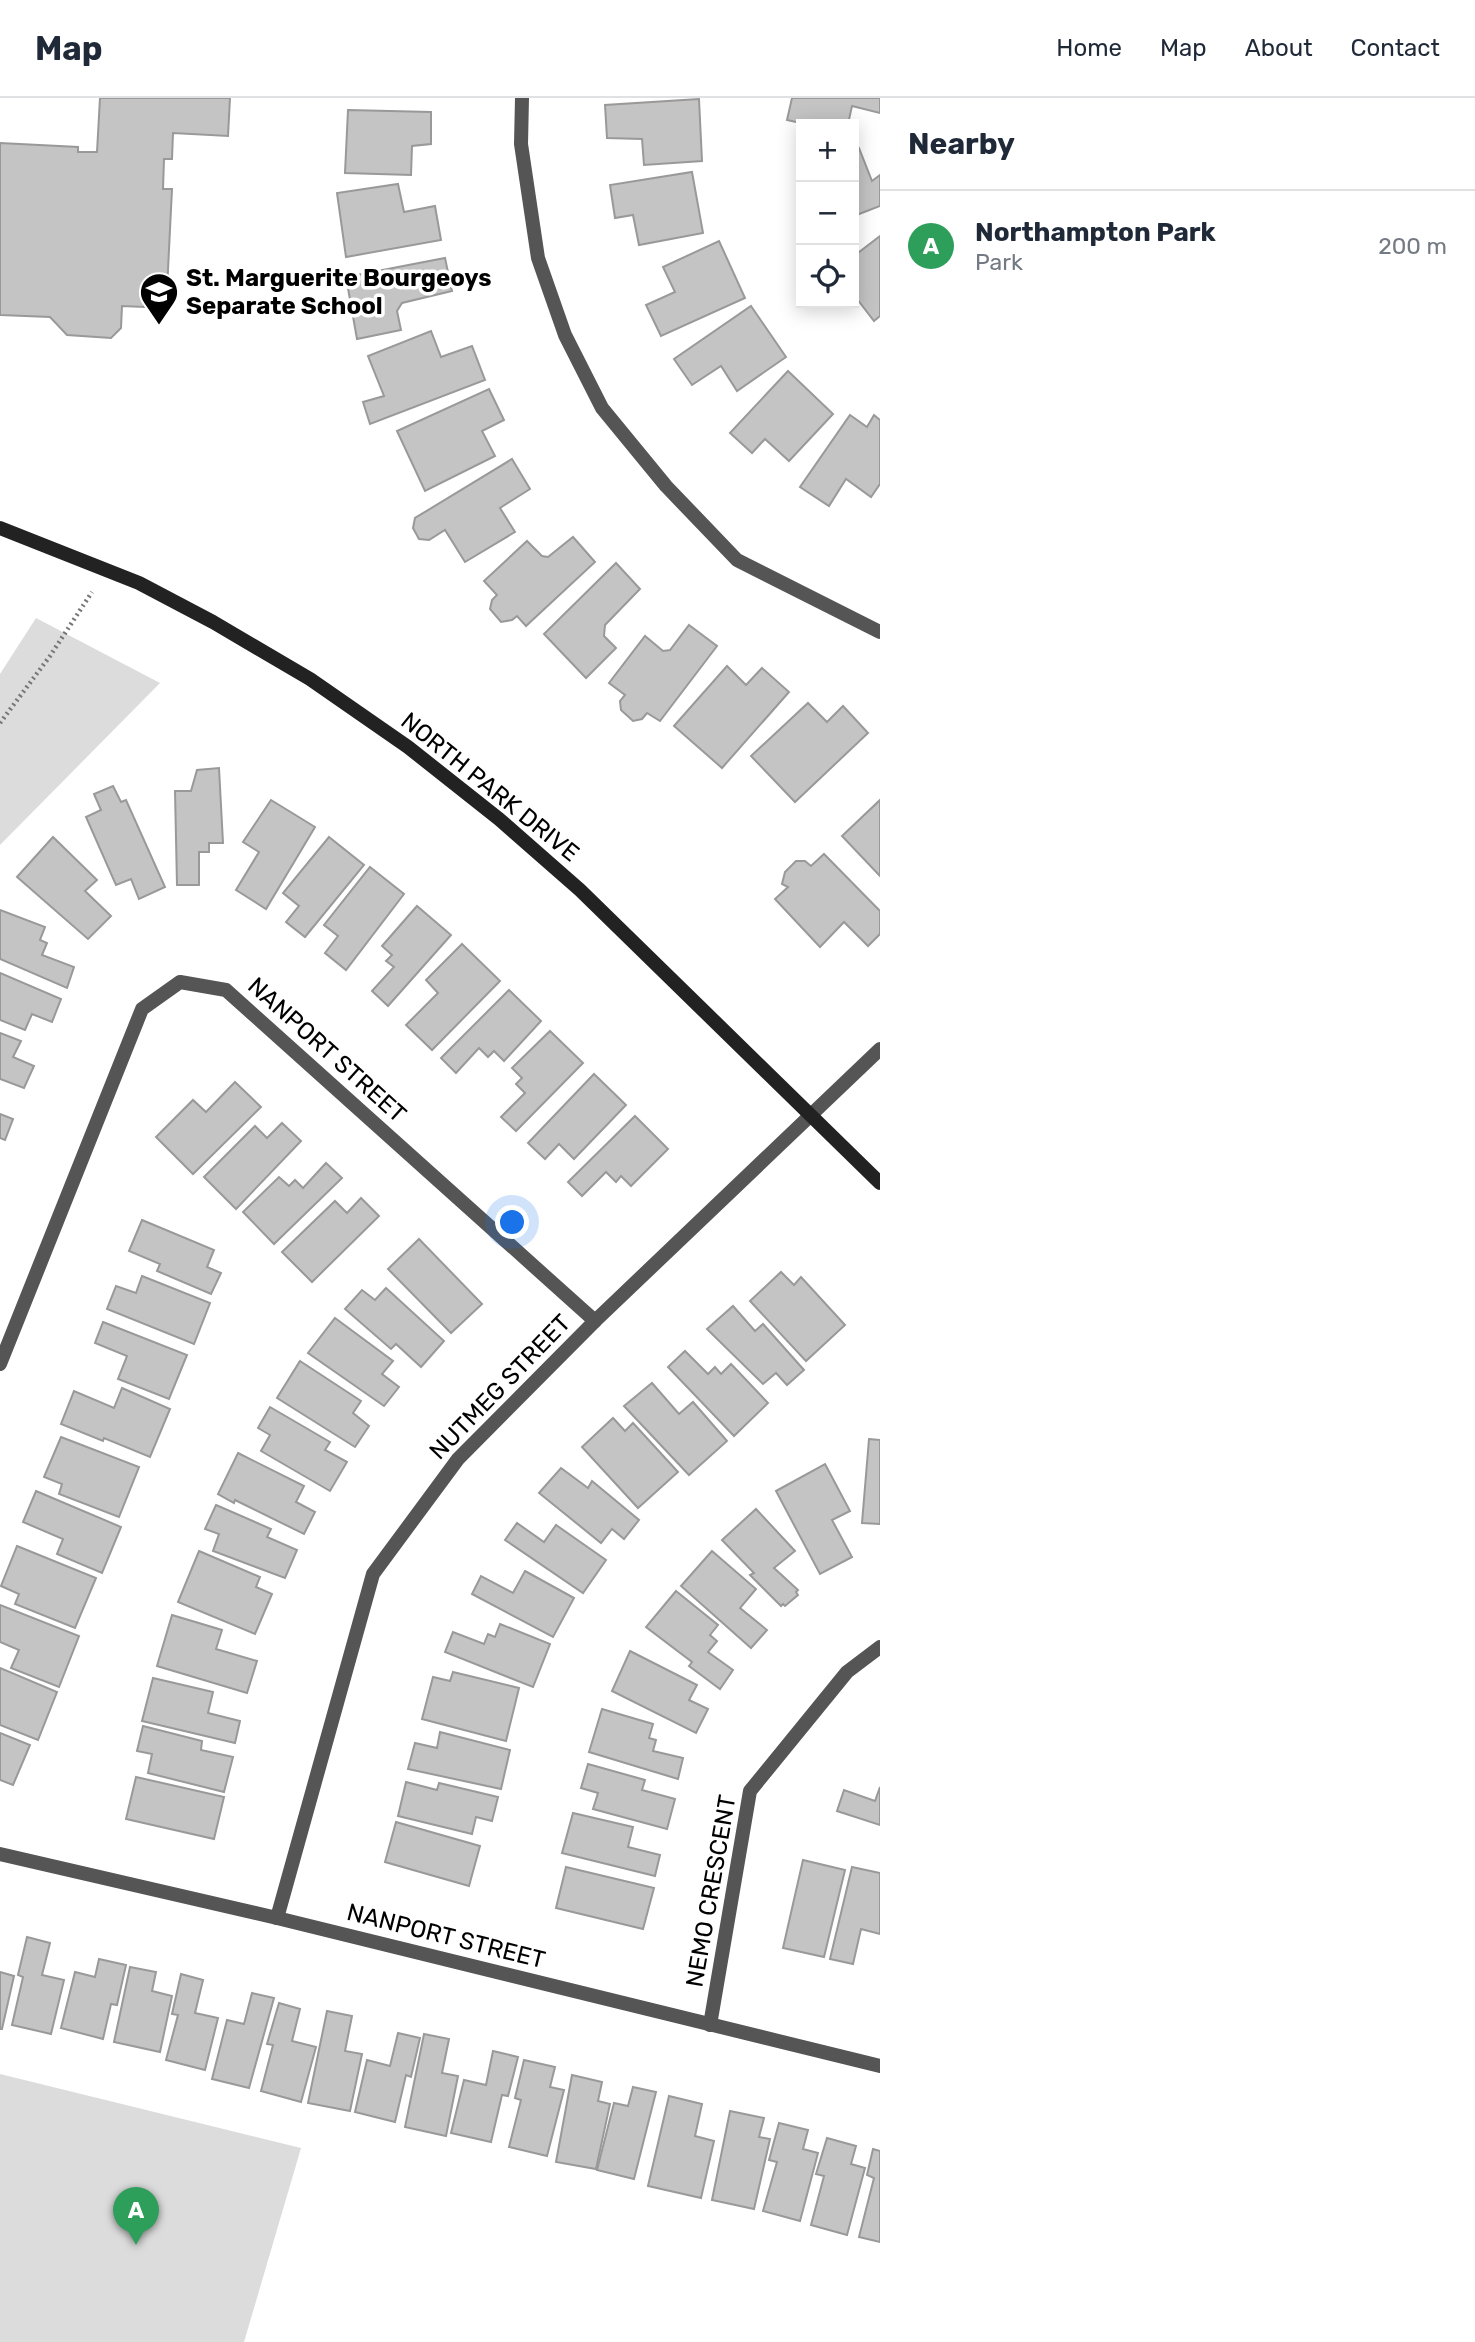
<!DOCTYPE html>
<html lang="en">
<head>
<meta charset="utf-8">
<style>
  :root { --surface:#fff; --page:#f2f2f3; --text:#1f2937; --muted:#747a83; --line:#e0e1e3; --accent:#1a73e8 }
  body { margin:0; font-family:Rubik,sans-serif; background:var(--page); color:var(--text) }
  .controls { position:absolute; right:21px; top:21px; display:grid; overflow:hidden; border-radius:0px; box-shadow:0 4px 18px #0003 }
  .controls button { width:63px; height:63px; display:grid; place-items:center; padding:0; border:0; border-bottom:2px solid var(--line); background:var(--surface); color:var(--text); font:35px sans-serif }
  .you { position:absolute; left:513px; top:1125px; width:24px; height:24px; margin:-18px; border:5px solid #fff; border-radius:50%; background:#1a73e8; box-shadow:0 0 0 10px #1a73e833 }
  .badge { display:grid; place-items:center; width:46px; height:46px; border-radius:50%; background:var(--accent); color:#fff; font-size:23px; font-weight:700 }
  .pin { position:absolute; translate:-50% -58px; filter:drop-shadow(0 2px 4px #0008) }
  .pin::after { content:''; position:absolute; top:37px; width:24px; height:21px; background:inherit; clip-path:polygon(0 0,100% 0,50% 100%) }
  .list { margin:0; padding:0; list-style:none }
  h2 { display:flex; justify-content:space-between; align-items:center; height:91px; margin:0; padding:0 28px; font-size:30px }
  h2 small { font-size:23px; font-weight:400; color:var(--muted) }
  .list li { display:grid; grid-template-columns:46px 1fr auto; gap:21px; align-items:center; box-sizing:border-box; height:112px; padding:0 28px; border-top:2px solid var(--line) }
  .list b { display:block; font-size:26px; white-space:nowrap }
  .list p { margin:0; font-size:23px; white-space:nowrap; color:var(--muted) }
  .list em { font-size:23px; font-style:normal; color:var(--muted) }
  .icon { flex:none; width:38px; height:38px; fill:none; stroke:currentColor; stroke-width:2; stroke-linecap:round; stroke-linejoin:round }
  .map { position:relative; flex:none; width:880px; height:2244px; overflow:hidden }
  header { display:flex; align-items:center; gap:42px; box-sizing:border-box; height:98px; padding:0 35px; background:var(--surface); border-bottom:2px solid var(--line) }
  header strong { font-size:33px }
  nav { display:flex; gap:38px; margin-inline-start:auto; font-size:24px }
  main { display:flex }
  aside { flex:1; background:var(--surface) }
  .map>svg:first-child { display:block }
  .park { fill:#dcdcdc }
  .building { fill:#c4c4c4; stroke:#999; stroke-width:2 }
  .lines { fill:none; stroke-linecap:round; stroke-linejoin:round }
  .path { stroke:#777; stroke-width:4.5; stroke-dasharray:2 3.5; stroke-linecap:butt }
  .minor { stroke:#555; stroke-width:14 }
  .secondary { stroke:#222; stroke-width:14 }
  .labels { text-anchor:middle; dominant-baseline:central; stroke-width:7; stroke-linejoin:round; paint-order:stroke }
  .poi-label { font-size:24px; font-weight:bold; fill:#000; stroke:#fff; text-anchor:start }
  .street-label { font-size:24px; fill:#000; stroke:#fff }
</style>
</head>
<body>
<header>
<strong>Map</strong>
<nav><a>Home</a><a>Map</a><a>About</a><a>Contact</a></nav>
</header>
<main>
<div class="map">
<svg width="880" height="2244" viewBox="0 0 880 2244">
  <rect width="100%" height="100%" fill="#fff"/>
  <!-- park -->
  <g class="park">
    <polygon points="36,520 160,585 0,747 0,576"/>
    <polygon points="0,1976 301,2050 244,2244 0,2244"/>
  </g>
  <!-- building -->
  <g class="building">
    <polygon points="100,0 230,0 228,38 173,35 172,61 164,61 163,91 172,91 167,192 145,191 144,209 122,208 121,230 111,240 67,237 50,219 0,217 0,45 78,49 78,54 97,54"/>
    <polygon points="792,0 880,0 880,15 852,8 848,26 805,26 787,22"/>
    <polygon points="699,1 702,63 644,67 642,41 607,40 605,7"/>
    <polygon points="348,12 431,14 431,46 412,48 411,77 345,75"/>
    <polygon points="859,50 872,83 880,77 880,108 854,118 854,52"/>
    <polygon points="692,74 703,135 639,147 633,117 615,120 610,87"/>
    <polygon points="398,86 404,114 435,108 441,142 346,159 337,95"/>
    <polygon points="880,138 880,218 874,223 854,197 854,158"/>
    <polygon points="719,143 745,200 661,238 646,207 675,194 663,169"/>
    <polygon points="445,160 452,193 402,205 397,213 401,232 357,241 346,179"/>
    <polygon points="751,208 786,259 737,293 721,268 692,287 674,261"/>
    <polygon points="431,233 441,259 472,248 485,282 370,326 363,304 384,298 368,258"/>
    <polygon points="788,273 833,316 789,363 765,341 752,355 730,335"/>
    <polygon points="489,291 504,322 482,333 495,358 425,393 397,333"/>
    <polygon points="850,317 867,329 874,317 880,322 880,386 871,399 846,381 829,408 800,389"/>
    <polygon points="512,361 530,391 500,410 515,434 465,464 445,432 429,442 419,441 413,430 415,420"/>
    <polygon points="573,439 595,464 526,528 517,518 512,522 501,524 490,511 492,502 497,497 484,483 527,443 542,458 548,459"/>
    <polygon points="616,465 640,491 605,527 604,538 616,550 586,580 544,536"/>
    <polygon points="689,527 717,548 660,623 647,615 642,621 633,623 621,612 620,603 625,597 609,585 645,538 663,553 670,552"/>
    <polygon points="727,568 746,587 762,570 789,594 722,670 674,628"/>
    <polygon points="808,605 827,624 843,608 868,635 795,704 751,658"/>
    <polygon points="219,670 223,745 209,745 209,754 199,754 199,787 177,787 175,693 191,693 197,672"/>
    <polygon points="113,688 121,704 126,702 165,789 139,801 131,781 116,787 86,719 101,712 94,696"/>
    <polygon points="271,702 315,729 266,811 236,792 259,754 243,744"/>
    <polygon points="880,702 880,778 842,738"/>
    <polygon points="53,739 97,782 85,793 111,818 88,841 17,779"/>
    <polygon points="329,739 364,767 305,839 286,824 299,808 283,795"/>
    <polygon points="824,756 880,813 880,836 868,848 844,824 820,849 775,801 788,789 782,786 785,774 796,763 805,763 811,768"/>
    <polygon points="370,769 404,796 346,872 325,855 338,838 324,827"/>
    <polygon points="417,808 451,837 388,908 372,893 394,869 386,863 392,857 382,848"/>
    <polygon points="0,812 45,829 40,842 47,845 42,857 74,869 67,890 0,861"/>
    <polygon points="462,846 500,883 432,952 406,927 438,895 426,882"/>
    <polygon points="0,875 61,901 52,924 32,916 25,932 0,922"/>
    <polygon points="509,892 541,923 504,963 494,953 488,959 479,950 456,975 441,960"/>
    <polygon points="550,933 583,965 516,1033 501,1019 525,995 516,986 522,980 512,970"/>
    <polygon points="0,935 21,943 13,959 34,968 24,990 0,981"/>
    <polygon points="594,976 626,1007 574,1061 559,1046 545,1061 528,1045"/>
    <polygon points="235,984 261,1009 193,1076 156,1039 193,1002 206,1014"/>
    <polygon points="0,1016 13,1021 5,1042 0,1040"/>
    <polygon points="635,1018 668,1051 631,1088 621,1078 616,1084 606,1074 582,1098 568,1084"/>
    <polygon points="282,1025 301,1043 236,1111 204,1079 255,1028 267,1040"/>
    <polygon points="326,1065 342,1080 274,1146 243,1114 279,1079 289,1088 295,1082 303,1090"/>
    <polygon points="361,1100 379,1118 312,1184 282,1154 335,1103 347,1115"/>
    <polygon points="142,1122 214,1152 207,1169 221,1175 211,1196 157,1173 160,1166 129,1153"/>
    <polygon points="419,1141 482,1206 451,1235 388,1171"/>
    <polygon points="781,1174 794,1187 801,1179 845,1227 806,1263 750,1203"/>
    <polygon points="142,1178 210,1205 194,1246 107,1211 116,1188 136,1195"/>
    <polygon points="386,1190 444,1243 421,1269 396,1246 391,1251 345,1211 362,1192 375,1202"/>
    <polygon points="733,1208 755,1233 763,1226 804,1272 787,1287 776,1275 763,1286 707,1231"/>
    <polygon points="335,1220 393,1263 382,1276 399,1289 384,1308 308,1255"/>
    <polygon points="103,1224 187,1257 169,1301 118,1281 127,1258 95,1245"/>
    <polygon points="685,1253 708,1276 715,1269 721,1276 731,1266 768,1305 734,1338 668,1269"/>
    <polygon points="300,1263 361,1303 353,1315 369,1328 355,1349 277,1300"/>
    <polygon points="652,1285 679,1316 693,1304 727,1343 689,1377 624,1308"/>
    <polygon points="122,1290 170,1311 150,1359 104,1340 103,1343 61,1326 74,1293 114,1310"/>
    <polygon points="270,1309 330,1344 325,1352 347,1364 330,1393 261,1353 270,1337 258,1330"/>
    <polygon points="613,1320 625,1333 633,1325 678,1374 638,1410 582,1349"/>
    <polygon points="61,1339 139,1369 119,1419 59,1396 62,1386 44,1379"/>
    <polygon points="869,1341 880,1342 880,1426 862,1425"/>
    <polygon points="238,1355 304,1388 296,1404 315,1414 304,1436 235,1402 234,1405 218,1396"/>
    <polygon points="825,1366 850,1413 832,1422 852,1459 820,1476 776,1393"/>
    <polygon points="561,1370 588,1390 592,1383 639,1422 624,1441 612,1431 601,1445 539,1395"/>
    <polygon points="36,1393 121,1429 102,1475 57,1456 63,1441 23,1424"/>
    <polygon points="216,1407 271,1431 267,1439 297,1452 285,1480 213,1453 219,1436 205,1431"/>
    <polygon points="756,1411 795,1453 774,1470 798,1492 796,1494 798,1497 785,1508 783,1506 781,1508 750,1477 754,1475 722,1442"/>
    <polygon points="517,1425 544,1444 556,1427 606,1462 583,1495 505,1442"/>
    <polygon points="17,1448 96,1480 75,1530 15,1506 19,1496 1,1488"/>
    <polygon points="199,1453 260,1479 256,1489 272,1496 255,1536 178,1504"/>
    <polygon points="712,1453 756,1491 740,1510 767,1532 751,1550 681,1488"/>
    <polygon points="525,1473 574,1500 553,1539 472,1496 481,1478 513,1495"/>
    <polygon points="676,1493 718,1527 710,1537 717,1543 708,1554 733,1572 720,1591 689,1568 692,1564 646,1529"/>
    <polygon points="0,1507 79,1538 59,1589 11,1570 19,1552 0,1544"/>
    <polygon points="172,1517 222,1532 216,1551 257,1563 247,1595 157,1568"/>
    <polygon points="500,1526 550,1546 533,1589 445,1554 453,1534 484,1546 488,1536 495,1539"/>
    <polygon points="630,1553 697,1587 689,1602 708,1611 696,1635 612,1593"/>
    <polygon points="0,1570 57,1594 38,1642 0,1627"/>
    <polygon points="453,1574 519,1590 506,1643 422,1621 433,1579 450,1583"/>
    <polygon points="153,1580 213,1594 208,1615 240,1623 235,1645 142,1623"/>
    <polygon points="602,1611 653,1626 649,1640 656,1642 653,1653 683,1660 678,1681 589,1654"/>
    <polygon points="143,1628 202,1643 201,1652 233,1659 224,1694 148,1675 152,1656 137,1653"/>
    <polygon points="440,1634 510,1652 501,1691 408,1671 415,1645 437,1650"/>
    <polygon points="0,1635 30,1647 13,1687 0,1682"/>
    <polygon points="588,1666 645,1682 642,1692 675,1701 667,1731 593,1711 598,1695 581,1690"/>
    <polygon points="136,1679 224,1699 214,1741 126,1721"/>
    <polygon points="406,1684 437,1692 439,1685 498,1699 492,1723 476,1719 472,1736 398,1718"/>
    <polygon points="880,1689 880,1727 837,1713 844,1692 875,1703"/>
    <polygon points="573,1715 633,1729 628,1749 660,1757 655,1778 562,1755"/>
    <polygon points="396,1724 480,1748 469,1788 385,1764"/>
    <polygon points="803,1762 845,1772 824,1859 783,1850"/>
    <polygon points="566,1769 654,1790 643,1831 556,1810"/>
    <polygon points="852,1769 880,1775 880,1836 861,1831 853,1866 830,1861"/>
    <polygon points="27,1839 50,1845 42,1877 64,1882 51,1936 12,1927 23,1879 18,1877"/>
    <polygon points="99,1861 126,1867 117,1907 111,1906 103,1941 61,1930 75,1874 95,1879"/>
    <polygon points="130,1869 156,1874 152,1893 172,1898 160,1954 114,1944"/>
    <polygon points="0,1874 14,1878 2,1931 0,1931"/>
    <polygon points="181,1876 203,1882 195,1915 218,1920 205,1972 166,1962 178,1917 172,1916"/>
    <polygon points="252,1895 274,1900 249,1990 212,1981 227,1922 244,1926"/>
    <polygon points="279,1905 300,1911 292,1943 316,1949 301,2004 261,1993 273,1947 267,1946"/>
    <polygon points="327,1913 352,1918 345,1953 362,1956 350,2013 308,2005"/>
    <polygon points="398,1935 420,1940 411,1979 406,1977 395,2024 355,2014 367,1962 390,1968"/>
    <polygon points="424,1936 449,1941 442,1975 458,1978 446,2038 405,2029"/>
    <polygon points="493,1953 518,1959 508,1998 502,1997 491,2044 451,2035 464,1982 486,1987"/>
    <polygon points="524,1962 555,1969 550,1989 564,1992 547,2058 509,2049 521,2002 515,2000"/>
    <polygon points="572,1977 602,1984 598,2003 610,2006 596,2071 556,2064"/>
    <polygon points="633,1989 656,1994 634,2081 597,2072 614,2005 628,2008"/>
    <polygon points="669,1998 702,2006 695,2038 714,2043 701,2100 648,2088"/>
    <polygon points="730,2013 764,2020 759,2039 770,2041 754,2111 712,2102"/>
    <polygon points="779,2025 808,2032 803,2051 818,2055 800,2123 763,2113 777,2064 769,2062"/>
    <polygon points="827,2040 856,2048 851,2066 865,2070 847,2137 811,2127 824,2078 816,2076"/>
    <polygon points="873,2051 880,2053 880,2144 859,2139 874,2080 867,2077"/>
  </g>
  <g class="lines">
    <!-- path -->
    <polyline class="path" points="0,625 50,558 92,494"/>
    <!-- minor -->
    <g class="minor">
      <polyline points="522,0 521,46 538,160 565,237 602,310 666,388 737,462 880,534"/>
      <polyline points="0,1266 142,911 180,884 226,892 595,1223"/>
      <polyline points="0,1756 277,1820 880,1968"/>
      <polyline points="277,1820 373,1476 458,1361 595,1223 880,951"/>
      <polyline points="710,1927 750,1693 847,1574 880,1549"/>
    </g>
    <!-- secondary -->
    <polyline class="secondary" points="0,430 139,485 213,524 310,581 408,649 499,721 580,792 880,1085"/>
  </g>
  <!-- icons -->
  <defs>
    <g id="school-pin" transform="scale(2.0125)"><path d="M0 17L-7.5 6A9.5 9.5 0 1 1 7.5 6Z" fill="#000" stroke="#fff"/><path d="M0-5L7-2L0 1L-7-2ZM-4 1L0 2.5L4 1V4Q0 6-4 4Z" fill="#fff"/></g>
  </defs>
  <g fill-rule="evenodd">
    <use href="#school-pin" x="159" y="194"/>
  </g>
  <g class="labels">
    <!-- poi labels -->
    <g class="poi-label">
      <text x="186" y="180">St. Marguerite Bourgeoys<tspan x="186" dy="28">Separate School</tspan></text>
    </g>
    <!-- street labels -->
    <g class="street-label">
      <text transform="translate(490 689) rotate(39)">NORTH PARK DRIVE</text>
      <text transform="translate(327 952) rotate(42)">NANPORT STREET</text>
      <text transform="translate(500 1289) rotate(-46)">NUTMEG STREET</text>
      <text transform="translate(711 1793) rotate(-80)">NEMO CRESCENT</text>
      <text transform="translate(446 1838) rotate(14)">NANPORT STREET</text>
    </g>
  </g>
</svg>
<div class="controls">
<button>+</button>
<button>−</button>
<button><svg class="icon" aria-label="locate" viewBox="0 0 24 24"><circle cx="12" cy="12" r="6"/><path d="M12 2v4M12 18v4M2 12h4M18 12h4"/></svg></button>
</div>
<div class="you"></div>
<div class="pin badge" style="left:136px;top:2147px;background:#2e9e5b">A</div>
</div>
<aside>
<h2>Nearby<small></small></h2>
<ul class="list">
<li><span class="badge" style="background:#2e9e5b">A</span><div><b>Northampton Park</b><p>Park</p></div><em>200 m</em></li>
</ul>
</aside>
</main>
</body>
</html>
